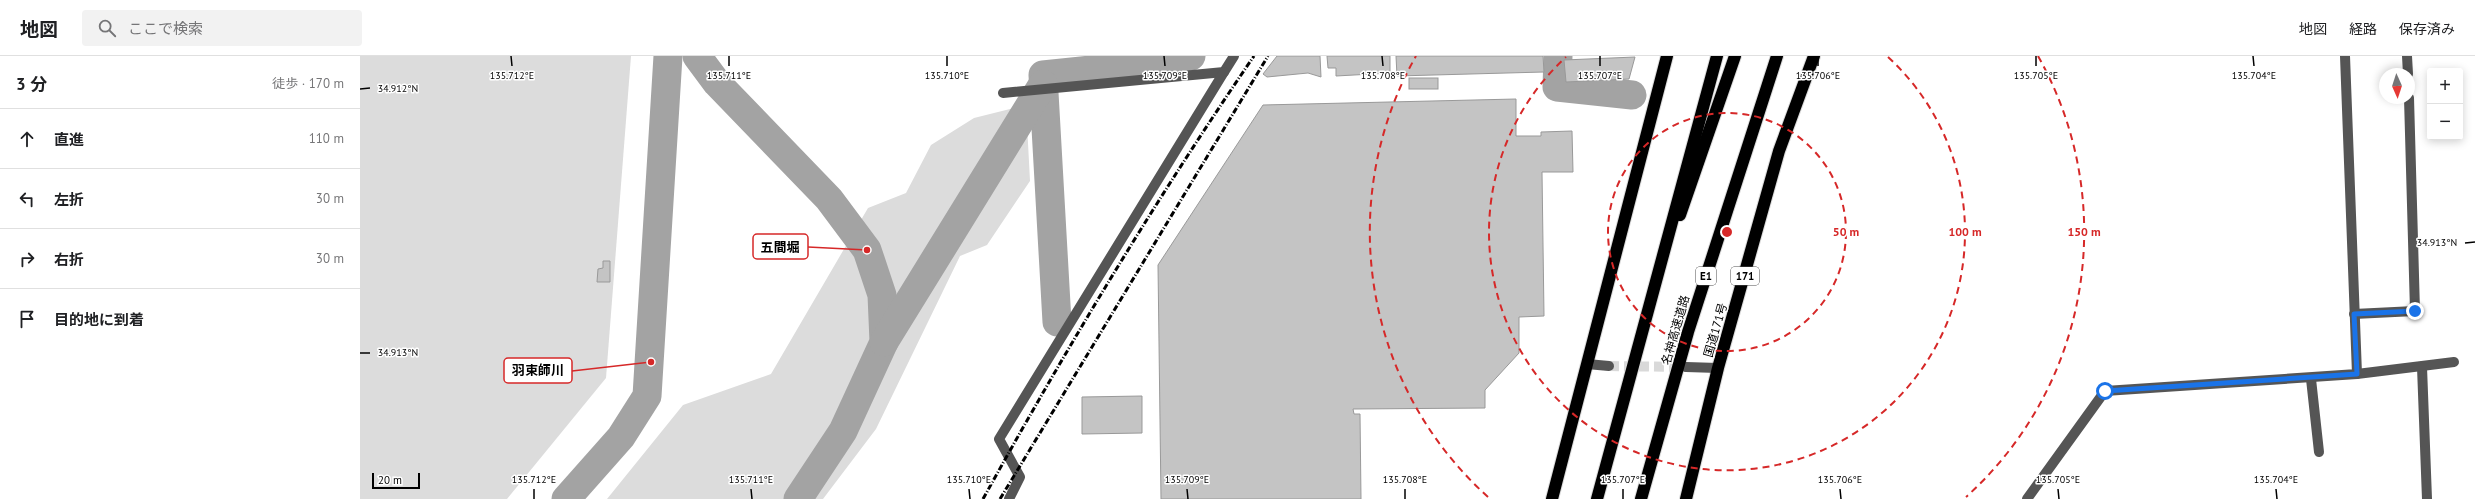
<!DOCTYPE html>
<html lang="ja">
<head>
<meta charset="utf-8">
<style>
  :root { --surface:#fff; --page:#f2f2f2; --text:#202124; --muted:#757577; --line:#e0e0e0 }
  body { margin:0; font-family:"PT Sans","Noto Sans JP",sans-serif; background:var(--page); color:var(--text) }
  .controls { position:absolute; right:12px; top:12px; display:grid; overflow:hidden; border-radius:4px; box-shadow:0 2px 10px #0003 }
  .controls button { width:36px; height:36px; display:grid; place-items:center; padding:0; border:0; border-bottom:1px solid var(--line); background:var(--surface); color:var(--text); font:20px sans-serif }
  .compass { position:absolute; left:2019px; top:12px; width:36px; height:36px; border-radius:50%; background:var(--surface); box-shadow:0 2px 10px #0003; rotate:177deg }
  .scale { position:absolute; left:12px; bottom:10px; width:48px; box-sizing:border-box; padding-left:4px; border:2px solid #000; border-top:0; font-size:11px; line-height:14px; white-space:nowrap; color:#000; -webkit-text-stroke:3px #fff; paint-order:stroke }
  .stop { position:absolute; width:12px; height:12px; margin:-9px; border:3px solid #1a73e8; border-radius:50%; background:#fff }
  .stop.end { background:#1a73e8; border-color:#fff; box-shadow:0 1px 4px #0008 }
  .list { margin:0; padding:0; list-style:none }
  h2 { display:flex; justify-content:space-between; align-items:center; height:52px; margin:0; padding:0 16px; font-size:17px }
  h2 small { font-size:13px; font-weight:400; color:var(--muted) }
  .list li { display:grid; grid-template-columns:26px 1fr auto; gap:12px; align-items:center; box-sizing:border-box; height:60px; padding:0 16px; border-top:1px solid var(--line) }
  .list b { display:block; font-size:15px; white-space:nowrap }
  .list em { font-size:13px; font-style:normal; color:var(--muted) }
  .icon { flex:none; width:22px; height:22px; fill:none; stroke:currentColor; stroke-width:2; stroke-linecap:round; stroke-linejoin:round }
  .map { position:relative; flex:none; width:2115px; height:443px; overflow:hidden }
  header { display:flex; align-items:center; gap:24px; box-sizing:border-box; height:56px; padding:0 20px; background:var(--surface); border-bottom:1px solid var(--line) }
  header strong { font-size:19px }
  nav { display:flex; gap:22px; margin-inline-start:auto; font-size:14px }
  .search { width:280px; height:36px; background:var(--page); display:flex; align-items:center; gap:10px; box-sizing:border-box; padding:0 14px; border-radius:4px; color:var(--muted); font-size:15px }
  main { display:flex }
  aside { flex:1; background:var(--surface) }
  .map>svg:first-child { display:block }
  .green { fill:#dcdcdc }
  .lines { fill:none; stroke-linecap:round; stroke-linejoin:round }
  .river { stroke:#a3a3a3; stroke-width:29 }
  .building { fill:#c4c4c4; stroke:#999 }
  .minor-tunnel { stroke:#d9d9d9; stroke-width:10; stroke-dasharray:10 5; stroke-linecap:butt }
  .highway-casing { stroke:#dbdbdb; stroke-width:14 }
  .minor { stroke:#555; stroke-width:10 }
  .highway { stroke:#000; stroke-width:12 }
  .rail { stroke:#000; stroke-width:3; stroke-dasharray:6 2 1 2; stroke-linecap:butt }
  .route { stroke:#1a73e8; stroke-width:5 }
  .ticks { fill:none; stroke:#000; stroke-width:1.5 }
  .ring { fill:none; stroke:#d62828; stroke-width:2; stroke-dasharray:7 5 }
  .labels { text-anchor:middle; dominant-baseline:central; stroke-width:3; stroke-linejoin:round; paint-order:stroke }
  .shield { fill:#fff; stroke:#4c4c4c; stroke-width:1 }
  .shield-label { font-size:11px; font-weight:bold; fill:#000 }
  .street-label { font-size:12px; fill:#000; stroke:#fff }
  .ticks-label { font-size:10px; text-anchor:middle; fill:#000; stroke:#fff; stroke-width:3; stroke-linejoin:round; paint-order:stroke }
  .centre { fill:#d62828; stroke:#fff; stroke-width:2 }
  .ring-label { font-size:12px; text-anchor:middle; font-weight:bold; fill:#d62828; stroke:#fff; stroke-width:3; stroke-linejoin:round; paint-order:stroke }
  .leader { fill:none; stroke:#d62828; stroke-width:1.5 }
  .callout-dot { fill:#d62828; stroke:#fff; stroke-width:1.5 }
  .callout { fill:#fff; stroke:#d62828; stroke-width:1.5 }
  .callout-label { font-size:13px; text-anchor:middle; font-weight:bold; fill:#000 }
</style>
</head>
<body>
<header>
<strong>地図</strong>
<div class="search"><svg class="icon" aria-label="search" viewBox="0 0 24 24"><circle cx="10" cy="10" r="6"/><path d="M15 15l6 6"/></svg>ここで検索</div>
<nav><a>地図</a><a>経路</a><a>保存済み</a></nav>
</header>
<main>
<aside>
<h2>3 分<small>徒歩 · 170 m</small></h2>
<ul class="list">
<li><svg class="icon" aria-label="ahead" viewBox="0 0 24 24"><path d="M12 20V5M6 11l6-6 6 6"/></svg><div><b>直進</b></div><em>110 m</em></li>
<li><svg class="icon" aria-label="left" viewBox="0 0 24 24"><path d="M17 20v-9H6M10 6l-5 5 5 5"/></svg><div><b>左折</b></div><em>30 m</em></li>
<li><svg class="icon" aria-label="right" viewBox="0 0 24 24"><path d="M7 20v-9h11M14 6l5 5-5 5"/></svg><div><b>右折</b></div><em>30 m</em></li>
<li><svg class="icon" aria-label="arrive" viewBox="0 0 24 24"><path d="M6 21V4h12l-3 4 3 4H6"/></svg><div><b>目的地に到着</b></div></li>
</ul>
</aside>
<div class="map">
<svg width="2115" height="443" viewBox="0 0 2115 443">
  <rect width="100%" height="100%" fill="#fff"/>
  <!-- green -->
  <g class="green">
    <polygon points="0,0 271,0 246,322 147,443 0,443"/>
    <polygon points="666,49 670,125 627,189 600,200 516,373 463,443 247,443 323,349 411,318 508,152 546,137 571,89 614,62"/>
  </g>
  <g class="lines">
    <!-- river -->
    <g class="river">
      <polyline points="337,0 357,27 469,143 507,194 522,239 524,286 483,375 438,443"/>
      <polyline points="1198,0 1197,31 1272,39"/>
      <polyline points="697,266 683,19 797,7 831,0"/>
      <polyline points="524,286 683,28"/>
      <polyline points="206,443 261,381 287,340 308,0"/>
    </g>
  </g>
  <!-- building -->
  <g class="building">
    <polygon points="917,0 960,0 961,21 948,17 907,21 903,18"/>
    <polygon points="967,0 1030,0 1030,17 976,20 976,12 968,12"/>
    <polygon points="1036,0 1183,0 1184,16 1037,20"/>
    <polygon points="1275,1 1269,23 1206,26 1204,4"/>
    <rect x="1049" y="22" width="29" height="11"/>
    <polygon points="1156,43 1156,80 1181,80 1181,76 1212,75 1213,116 1182,116 1184,260 1159,261 1159,297 1125,334 1125,352 993,353 994,358 1000,358 1001,443 801,443 798,209 903,49"/>
    <polygon points="243,205 250,205 250,226 237,226 238,213 243,212"/>
    <polygon points="782,340 782,377 722,378 722,341"/>
  </g>
  <g class="lines">
    <!-- minor-tunnel -->
    <polyline class="minor-tunnel" points="1249,310 1326,311"/>
    <!-- highway casing -->
    <g class="highway-casing">
      <g id="highway">
        <polyline points="1320,159 1375,0"/>
        <polyline points="1192,443 1307,0"/>
        <polyline points="1237,443 1357,0"/>
        <polyline points="1281,443 1328,276 1417,0"/>
        <polyline points="1326,443 1358,312 1419,95 1454,0"/>
      </g>
    </g>
    <!-- minor -->
    <g class="minor">
      <polyline points="2047,0 2048,18"/>
      <polyline points="643,37 864,16 874,0"/>
      <polyline points="1994,258 2055,255 2049,42"/>
      <polyline points="1227,308 1249,310"/>
      <polyline points="1326,311 1358,312"/>
      <polyline points="2062,311 2067,443"/>
      <polyline points="1997,318 2094,306"/>
      <polyline points="1951,323 1959,396"/>
      <polyline points="649,443 660,421 639,383 864,16"/>
      <polyline points="1667,443 1745,335 1997,318 1985,0"/>
    </g>
    <!-- highway -->
    <use href="#highway" class="highway"/>
    <!-- rail -->
    <g class="rail">
      <path d="M623 443C707 291 796 143 894 0"/>
      <polyline points="640,443 908,0"/>
    </g>
  </g>
  <g class="lines">
    <!-- route -->
    <polyline class="route" points="1745,335 1997,318 1994,258 2055,255"/>
  </g>
  <!-- ticks -->
  <path class="ticks" d="M151 0 152 10M369 0V10M587 0V10M804 0 805 10M1022 0 1023 10M1240 0V10M1458 0V10M1676 0V10M1893 0 1894 10M0 33 10 32M2105 187 2115 186M0 297H10M174 433V443M391 433 392 443M609 433 610 443M827 433 828 443M1045 433V443M1263 433V443M1480 433 1481 443M1698 433 1699 443M1916 433 1917 443"/>
  <!-- distance rings -->
  <g class="ring">
    <circle cx="1367" cy="176" r="119"/>
    <path d="M1528 1A238 238 0 1 1 1206 1"/>
    <path d="M1128 441A357 357 0 0 1 1056 0M1678 0A357 357 0 0 1 1606 441"/>
  </g>
  <g class="labels">
    <!-- shield labels -->
    <g class="shield">
      <rect x="1336" y="211" width="20" height="18" rx="3"/>
      <rect x="1371" y="211" width="28" height="18" rx="3"/>
    </g>
    <g class="shield-label">
      <text x="1346" y="220">E1</text>
      <text x="1385" y="220">171</text>
    </g>
    <!-- street labels -->
    <g class="street-label">
      <text transform="translate(1315 274) rotate(-74)">名神高速道路</text>
      <text transform="translate(1355 274) rotate(-74)">国道171号</text>
    </g>
  </g>
  <g class="ticks-label">
    <text x="152" y="23">135.712°E</text>
    <text x="369" y="23">135.711°E</text>
    <text x="587" y="23">135.710°E</text>
    <text x="805" y="23">135.709°E</text>
    <text x="1023" y="23">135.708°E</text>
    <text x="1240" y="23">135.707°E</text>
    <text x="1458" y="23">135.706°E</text>
    <text x="1676" y="23">135.705°E</text>
    <text x="1894" y="23">135.704°E</text>
    <text x="38" y="36">34.912°N</text>
    <text x="2077" y="190">34.913°N</text>
    <text x="38" y="300">34.913°N</text>
    <text x="174" y="427">135.712°E</text>
    <text x="391" y="427">135.711°E</text>
    <text x="609" y="427">135.710°E</text>
    <text x="827" y="427">135.709°E</text>
    <text x="1045" y="427">135.708°E</text>
    <text x="1263" y="427">135.707°E</text>
    <text x="1480" y="427">135.706°E</text>
    <text x="1698" y="427">135.705°E</text>
    <text x="1916" y="427">135.704°E</text>
  </g>
  <circle cx="1367" cy="176" r="6" class="centre"/>
  <g class="ring-label">
    <text x="1486" y="180">50 m</text>
    <text x="1605" y="180">100 m</text>
    <text x="1724" y="180">150 m</text>
  </g>
  <!-- callouts -->
  <path class="leader" d="M507 194L448 191M291 306L212 315"/>
  <g class="callout-dot">
    <circle cx="507" cy="194" r="4"/>
    <circle cx="291" cy="306" r="4"/>
  </g>
  <g class="callout">
    <rect x="393" y="178" width="55" height="25" rx="4"/>
    <rect x="144" y="302" width="68" height="25" rx="4"/>
  </g>
  <g class="callout-label">
    <text x="420" y="196">五間堀</text>
    <text x="178" y="319">羽束師川</text>
  </g>
</svg>
<div class="controls">
<button>+</button>
<button>−</button>
</div>
<svg class="compass" viewBox="-18 -18 36 36"><path d="M0-13l5 13h-10z" fill="#e53935"/><path d="M0 13l5-13h-10z" fill="#757577"/></svg>
<div class="scale">20 m</div>
<div class="stop" style="left:1745px;top:335px"></div>
<div class="stop end" style="left:2055px;top:255px"></div>
</div>
</main>
</body>
</html>
